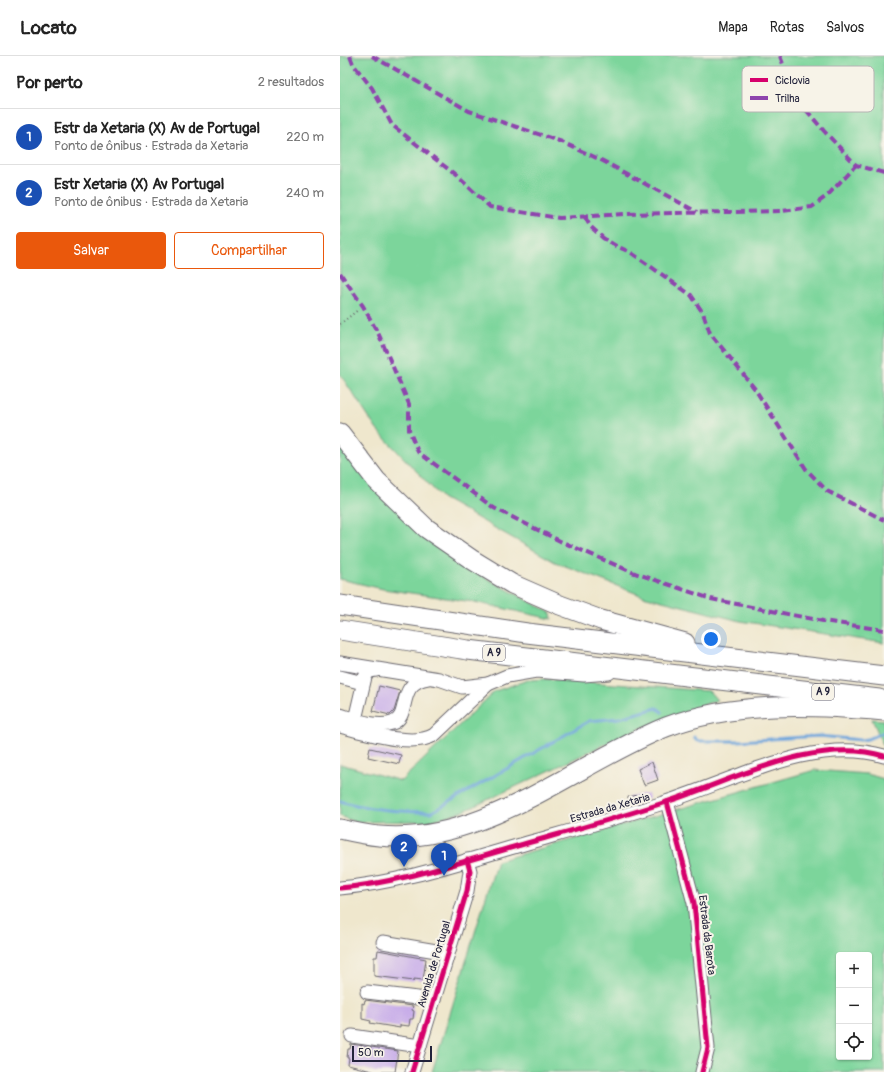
<!DOCTYPE html>
<html lang="pt">
<head>
<meta charset="utf-8">
<style>
  :root { --surface:#fff; --page:#f2f2f2; --text:#222; --muted:#767676; --line:#e0e0e0; --accent:#ea580c }
  body { margin:0; font-family:Pangolin,sans-serif; background:var(--page); color:var(--text) }
  .controls { position:absolute; right:12px; bottom:12px; display:grid; overflow:hidden; border-radius:4px; box-shadow:0 1px 3px #0004 }
  .controls button { width:36px; height:36px; display:grid; place-items:center; padding:0; border:0; border-bottom:1px solid var(--line); background:var(--surface); color:var(--text); font:20px sans-serif }
  .scale { position:absolute; left:12px; bottom:10px; width:80px; box-sizing:border-box; padding-left:4px; border:2px solid #22223b; border-top:0; font-size:11px; line-height:14px; white-space:nowrap; color:#22223b; -webkit-text-stroke:3px #f7f3e8; paint-order:stroke }
  .you { position:absolute; left:371px; top:583px; width:14px; height:14px; margin:-10px; border:3px solid #fff; border-radius:50%; background:#1a73e8; box-shadow:0 0 0 6px #1a73e833 }
  .badge { display:grid; place-items:center; width:26px; height:26px; border-radius:50%; background:var(--accent); color:#fff; font-size:13px; font-weight:700 }
  .pin { position:absolute; translate:-50% -33px; filter:drop-shadow(0 1px 2px #0008) }
  .pin::after { content:''; position:absolute; top:21px; width:14px; height:12px; background:inherit; clip-path:polygon(0 0,100% 0,50% 100%) }
  .list { margin:0; padding:0; list-style:none }
  h2 { display:flex; justify-content:space-between; align-items:center; height:52px; margin:0; padding:0 16px; font-size:17px }
  h2 small { font-size:13px; font-weight:400; color:var(--muted) }
  .list li { display:grid; grid-template-columns:26px 1fr auto; gap:12px; align-items:center; box-sizing:border-box; height:56px; padding:0 16px; border-top:1px solid var(--line) }
  .list b { display:block; font-size:15px; white-space:nowrap }
  .list p { margin:0; font-size:13px; white-space:nowrap; color:var(--muted) }
  .list em { font-size:13px; font-style:normal; color:var(--muted) }
  .actions { display:flex; gap:8px; padding:12px 16px }
  .actions a { flex:1; padding:9px 0; border:1px solid var(--accent); border-radius:4px; text-align:center; font-size:14px; color:var(--accent) }
  .actions .main { background:var(--accent); color:#fff }
  .icon { flex:none; width:22px; height:22px; fill:none; stroke:currentColor; stroke-width:2; stroke-linecap:round; stroke-linejoin:round }
  .map { position:relative; flex:none; width:544px; height:1016px; overflow:hidden }
  header { display:flex; align-items:center; gap:24px; box-sizing:border-box; height:56px; padding:0 20px; background:var(--surface); border-bottom:1px solid var(--line) }
  header strong { font-size:19px }
  nav { display:flex; gap:22px; margin-inline-start:auto; font-size:14px }
  main { display:flex }
  aside { flex:1; background:var(--surface) }
  .map>svg:first-child { display:block }
  .green { fill:#7bd59b; stroke:#4e7c6b; fill-rule:evenodd }
  .lines { fill:none; stroke-linecap:round; stroke-linejoin:round }
  .stream { stroke:#6da5dc; stroke-width:3 }
  .building { fill:#c6aae9 }
  .minor-casing { stroke:#6a676e; stroke-width:15 }
  .highway-casing { stroke:#6a676e; stroke-width:21 }
  .path { stroke:#6a676e; stroke-width:2; stroke-dasharray:1 3; stroke-linecap:butt }
  .minor { stroke:#fff; stroke-width:13 }
  .highway { stroke:#fff; stroke-width:19 }
  .quiet { stroke:#8e44ad; stroke-width:4; stroke-dasharray:8 4; stroke-linecap:butt }
  .cycleway-casing { stroke:#f7f3e8; stroke-width:8 }
  .cycleway { stroke:#d6006c; stroke-width:5 }
  .labels { text-anchor:middle; dominant-baseline:central; stroke-width:4; stroke-linejoin:round; paint-order:stroke }
  .shield { fill:#f7f3e8; stroke:#62616f; stroke-width:1 }
  .shield-label { font-size:10px; font-weight:bold; fill:#22223b }
  .street-label { font-size:11px; fill:#22223b; stroke:#f7f3e8 }
  .key { fill:#f7f3e8; stroke:#b7b4b4; stroke-width:1 }
  .key-label { font-size:11px; fill:#22223b }
</style>
</head>
<body>
<header>
<strong>Locato</strong>
<nav><a>Mapa</a><a>Rotas</a><a>Salvos</a></nav>
</header>
<main>
<aside>
<h2>Por perto<small>2 resultados</small></h2>
<ul class="list">
<li><span class="badge" style="background:#1a4fb4">1</span><div><b>Estr da Xetaria (X) Av de Portugal</b><p>Ponto de ônibus · Estrada da Xetaria</p></div><em>220 m</em></li>
<li><span class="badge" style="background:#1a4fb4">2</span><div><b>Estr Xetaria (X) Av Portugal</b><p>Ponto de ônibus · Estrada da Xetaria</p></div><em>240 m</em></li>
</ul>
<div class="actions"><a class="main">Salvar</a><a>Compartilhar</a></div>
</aside>
<div class="map">
<svg width="544" height="1016" viewBox="0 0 544 1016">
  <rect width="100%" height="100%" fill="#f7f3e8"/>
  <filter id="ink" filterUnits="userSpaceOnUse"><feTurbulence type="fractalNoise" baseFrequency=".025" numOctaves="2"/><feDisplacementMap in="SourceGraphic" scale="8" xChannelSelector="R" yChannelSelector="G"/><feConvolveMatrix kernelMatrix="1 2 1 2 8 2 1 2 1" color-interpolation-filters="sRGB"/></filter>
  <filter id="wash" filterUnits="userSpaceOnUse"><feTurbulence type="fractalNoise" baseFrequency=".012" numOctaves="4" result="noise"/><feDisplacementMap in="SourceGraphic" scale="16" xChannelSelector="R" yChannelSelector="G"/><feGaussianBlur stdDeviation="0.9" result="paint"/><feColorMatrix in="noise" values="0 0 0 0 0 0 0 0 0 0 0 0 0 0 0 0 0 1.4 0 .05"/><feComposite in="paint" operator="in"/></filter>
  <g filter="url(#wash)">
    <rect width="100%" height="100%" fill="#efe7cd"/>
    <!-- green -->
    <g class="green">
      <polygon points="0,0 544,0 544,587 400,565 303,540 215,506 102,442 37,374 0,318"/>
      <polygon points="0,388 133,515 211,557 212,563 134,546 43,533 0,523"/>
      <polygon points="206,623 369,635 377,644 291,676 124,755 91,765 15,766 0,760 0,708 61,725 155,635 188,624"/>
      <polygon points="532,663 544,664 544,691"/>
      <path d="M475 714 527 718 544 723V1016H92L157 805ZM499 899H529V1001H499Z"/>
    </g>
    <g class="lines">
      <!-- stream -->
      <g class="stream">
        <polyline points="354,681 358,685 398,685 479,680 521,684 528,683 544,676"/>
        <path d="M0 745C30 754 62 756 92 756L249 665 279 662 317 652 322 656"/>
      </g>
    </g>
    <g id="blocks">
      <!-- building -->
      <g class="building">
        <polygon points="39,630 60,635 54,655 50,659 33,655"/>
        <polygon points="30,692 61,699 59,708 28,701"/>
        <polygon points="312,706 318,724 304,729 298,713"/>
        <polygon points="308,737 309,743 289,749 288,741"/>
        <polygon points="38,894 86,903 83,924 74,923 74,925 34,920 34,901 37,901"/>
        <polygon points="25,944 73,950 72,954 74,955 73,963 70,963 69,970 60,969 60,972 30,967 31,965 22,963 22,947 24,948"/>
        <polygon points="11,988 58,995 55,1016 36,1016 8,1009 9,1002 7,1002 8,993 10,993"/>
      </g>
    </g>
  </g>
  <g filter="url(#ink)">
    <use href="#blocks" fill-opacity="0" stroke="#6a676e" stroke-width="1"/>
    <g class="lines">
      <!-- minor casing -->
      <g class="minor-casing">
        <g id="minor">
          <polyline points="0,607 99,623 122,631 148,628"/>
          <polyline points="0,621 23,627"/>
          <path d="M0 659C16 664 36 672 52 667 72 661 55 627 88 622"/>
          <path d="M0 670C24 676 72 692 94 679L148 628 167 620 196 615 244 619 269 617"/>
          <polyline points="11,670 14,668 25,621 29,615 36,614"/>
          <polyline points="327,746 354,847 368,992 362,1016"/>
          <path d="M0 832C57 827 115 808 170 792 222 777 275 763 326 746 392 725 475 679 544 700"/>
          <polyline points="43,886 108,897"/>
          <polyline points="27,936 94,944"/>
          <polyline points="12,980 80,990"/>
          <polyline points="72,1016 127,835 130,815 127,804"/>
        </g>
      </g>
      <!-- highway casing -->
      <g class="highway-casing">
        <g id="highway">
          <polyline points="0,377 36,424 86,472 131,503 172,528 220,549 261,564 345,587"/>
          <polyline points="0,549 187,577 544,620"/>
          <polyline points="0,574 128,594 539,643"/>
          <path d="M0 773C13 776 26 779 39 780 143 790 234 708 326 671 394 645 473 649 544 655"/>
        </g>
      </g>
      <!-- path -->
      <polyline class="path" points="0,268 23,250"/>
      <!-- minor -->
      <use href="#minor" class="minor"/>
      <!-- highway -->
      <use href="#highway" class="highway"/>
      <!-- quiet -->
      <g class="quiet">
        <polyline points="10,0 13,8 32,32 52,69 117,120 150,151 219,162 285,158 442,155 472,151 488,139 516,109"/>
        <polyline points="32,0 129,55 222,86 263,105 357,156"/>
        <polyline points="440,0 449,24 462,49 484,75 516,109 544,117"/>
        <polyline points="245,161 250,170 263,182 276,190 290,196 351,239 363,257 370,277 415,333 466,413 487,435 544,464"/>
        <polyline points="0,217 23,250 39,279 69,348 69,374 78,396 154,452 220,485 292,516 371,543 483,565 544,574"/>
      </g>
      <!-- cycleway casing -->
      <g class="cycleway-casing">
        <g id="cycleway">
          <polyline points="327,746 354,847 368,992 362,1016"/>
          <path d="M0 832C57 827 115 808 170 792 222 777 275 763 326 746 392 725 475 679 544 700"/>
          <polyline points="72,1016 127,835 130,815 127,804"/>
        </g>
      </g>
      <!-- cycleway -->
      <use href="#cycleway" class="cycleway"/>
    </g>
  </g>
  <g class="labels">
    <!-- shield labels -->
    <g class="shield">
      <rect x="143" y="589" width="22" height="16" rx="3"/>
      <rect x="472" y="628" width="22" height="16" rx="3"/>
    </g>
    <g class="shield-label">
      <text x="154" y="597">A 9</text>
      <text x="483" y="636">A 9</text>
    </g>
    <!-- street labels -->
    <g class="street-label">
      <text transform="translate(270 752) rotate(-16)">Estrada da Xetaria</text>
      <text transform="translate(367 879) rotate(83)">Estrada da Barota</text>
      <text transform="translate(94 908) rotate(-73)">Avenida de Portugal</text>
    </g>
  </g>
  <!-- legend -->
  <rect x="402" y="10" width="132" height="46" rx="6" class="key"/>
  <rect x="410" y="22" width="18" height="4" fill="#d6006c"/>
  <rect x="410" y="40" width="18" height="4" fill="#8e44ad"/>
  <g class="key-label">
    <text x="435" y="28">Ciclovia</text>
    <text x="435" y="46">Trilha</text>
  </g>
</svg>
<div class="controls">
<button>+</button>
<button>−</button>
<button><svg class="icon" aria-label="locate" viewBox="0 0 24 24"><circle cx="12" cy="12" r="6"/><path d="M12 2v4M12 18v4M2 12h4M18 12h4"/></svg></button>
</div>
<div class="scale">50 m</div>
<div class="you"></div>
<div class="pin badge" style="left:104px;top:820px;background:#1a4fb4">1</div>
<div class="pin badge" style="left:64px;top:811px;background:#1a4fb4">2</div>
</div>
</main>
</body>
</html>
